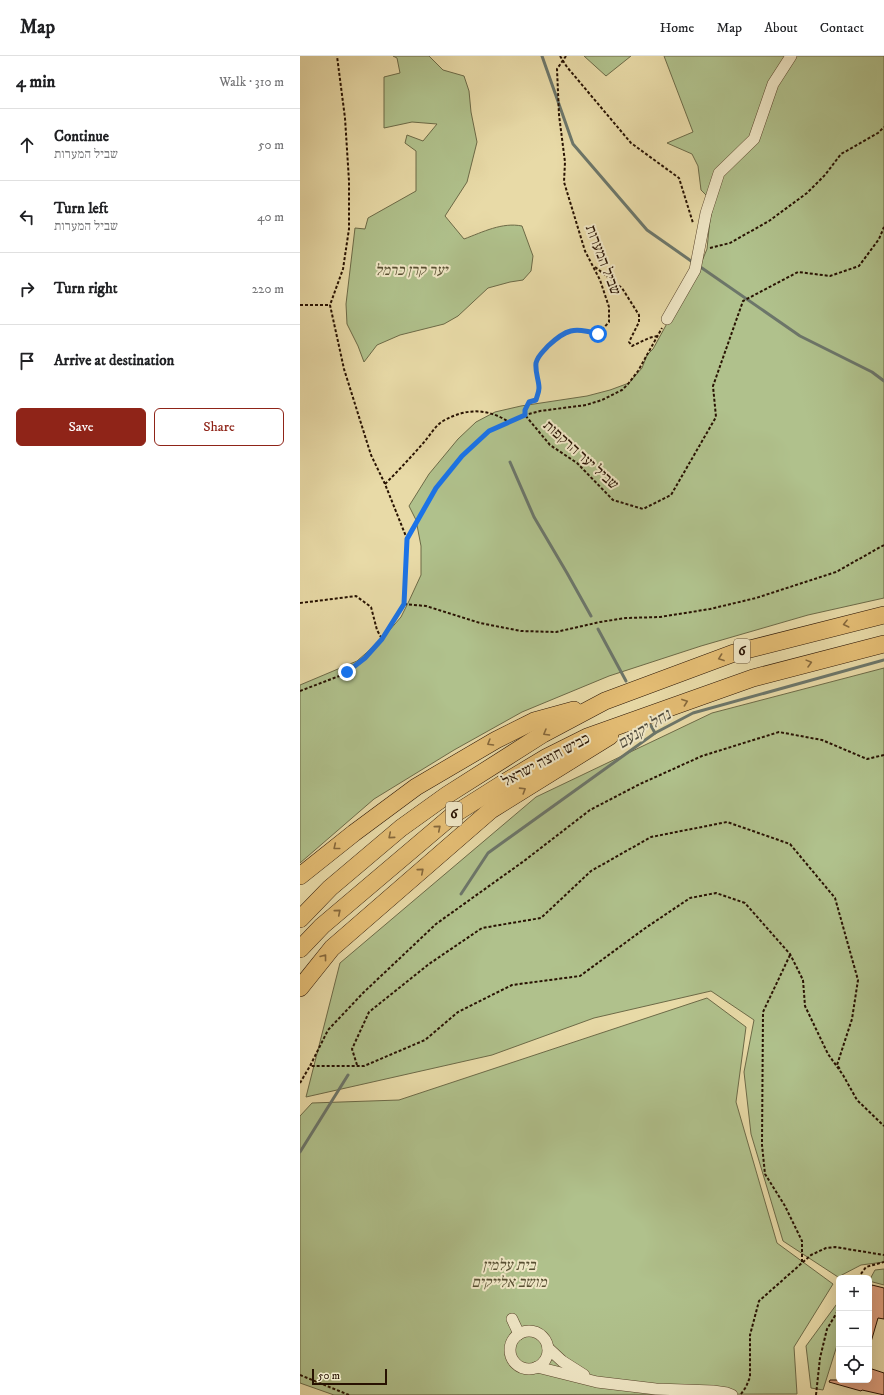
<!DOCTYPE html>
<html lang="en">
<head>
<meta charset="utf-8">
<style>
  :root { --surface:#fff; --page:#f6f6f6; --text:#202124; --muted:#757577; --line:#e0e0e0; --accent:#8f2418 }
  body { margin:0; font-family:"IM FELL DW Pica","Frank Ruhl Libre",serif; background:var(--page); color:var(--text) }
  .controls { position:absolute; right:12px; bottom:12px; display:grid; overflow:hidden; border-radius:6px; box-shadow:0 4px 16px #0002 }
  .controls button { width:36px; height:36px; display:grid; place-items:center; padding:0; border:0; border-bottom:1px solid var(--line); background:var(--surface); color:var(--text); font:20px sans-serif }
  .scale { position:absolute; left:12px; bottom:10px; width:75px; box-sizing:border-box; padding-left:4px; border:2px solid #281202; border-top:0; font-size:11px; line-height:14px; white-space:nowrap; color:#281202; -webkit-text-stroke:3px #f0e7c6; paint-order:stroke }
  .stop { position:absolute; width:12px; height:12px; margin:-9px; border:3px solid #1a73e8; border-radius:50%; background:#fff }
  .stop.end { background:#1a73e8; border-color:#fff; box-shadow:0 1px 4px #0008 }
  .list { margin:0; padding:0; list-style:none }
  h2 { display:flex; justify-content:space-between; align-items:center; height:52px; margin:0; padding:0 16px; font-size:17px }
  h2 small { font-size:13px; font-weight:400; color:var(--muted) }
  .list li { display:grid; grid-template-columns:26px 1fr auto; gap:12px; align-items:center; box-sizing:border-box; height:72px; padding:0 16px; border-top:1px solid var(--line) }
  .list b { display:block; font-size:15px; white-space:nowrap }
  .list p { margin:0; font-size:13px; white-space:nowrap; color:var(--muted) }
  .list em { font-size:13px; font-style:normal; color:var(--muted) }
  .actions { display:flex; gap:8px; padding:12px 16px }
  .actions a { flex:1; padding:9px 0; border:1px solid var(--accent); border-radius:6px; text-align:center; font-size:14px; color:var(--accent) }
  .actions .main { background:var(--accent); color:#fff }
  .icon { flex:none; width:22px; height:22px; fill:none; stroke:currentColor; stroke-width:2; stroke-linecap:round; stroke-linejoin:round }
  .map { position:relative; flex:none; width:584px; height:1339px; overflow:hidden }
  header { display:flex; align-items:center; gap:24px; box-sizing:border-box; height:56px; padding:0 20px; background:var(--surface); border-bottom:1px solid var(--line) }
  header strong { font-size:19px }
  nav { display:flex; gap:22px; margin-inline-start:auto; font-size:14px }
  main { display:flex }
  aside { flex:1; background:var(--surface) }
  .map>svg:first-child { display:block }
  .green { fill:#b0c18c; stroke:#6c6a47 }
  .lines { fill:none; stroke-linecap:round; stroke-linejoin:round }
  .stream { stroke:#6c766a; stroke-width:3 }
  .building { fill:#e3a381; stroke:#281202 }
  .minor-casing { stroke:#58442b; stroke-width:12 }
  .highway-casing { stroke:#281202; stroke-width:18 }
  .path { stroke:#281202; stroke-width:2; stroke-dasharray:3 2; stroke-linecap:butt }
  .minor { stroke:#f0e7c6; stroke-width:11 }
  .highway { stroke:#e4bd74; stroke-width:17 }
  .oneway { stroke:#86683b }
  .route { stroke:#1a73e8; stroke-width:5 }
  .labels { text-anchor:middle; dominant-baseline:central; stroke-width:4; stroke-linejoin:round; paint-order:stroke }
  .shield { fill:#f0e7c6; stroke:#64523d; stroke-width:1 }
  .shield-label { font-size:14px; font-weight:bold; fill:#281202 }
  .street-label { font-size:15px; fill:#281202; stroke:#f0e7c6 }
  .park-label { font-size:15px; font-style:italic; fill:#584f32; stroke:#f0e7c6 }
  .water-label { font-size:16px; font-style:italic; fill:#504c3f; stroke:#f0e7c6 }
</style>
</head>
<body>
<header>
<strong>Map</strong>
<nav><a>Home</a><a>Map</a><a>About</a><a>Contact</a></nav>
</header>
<main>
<aside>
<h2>4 min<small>Walk · 310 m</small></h2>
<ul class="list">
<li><svg class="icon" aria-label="ahead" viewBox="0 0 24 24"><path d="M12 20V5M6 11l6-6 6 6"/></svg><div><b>Continue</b><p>שביל המערות</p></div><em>50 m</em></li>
<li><svg class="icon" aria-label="left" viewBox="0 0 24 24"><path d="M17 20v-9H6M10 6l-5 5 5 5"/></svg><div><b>Turn left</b><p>שביל המערות</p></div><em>40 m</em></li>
<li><svg class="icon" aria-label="right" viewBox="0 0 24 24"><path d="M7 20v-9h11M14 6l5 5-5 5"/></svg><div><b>Turn right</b></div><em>220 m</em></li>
<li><svg class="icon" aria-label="arrive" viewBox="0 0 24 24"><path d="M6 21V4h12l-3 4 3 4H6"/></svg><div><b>Arrive at destination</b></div></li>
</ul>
<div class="actions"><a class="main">Save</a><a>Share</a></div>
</aside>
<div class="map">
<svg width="584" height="1339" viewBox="0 0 584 1339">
  <rect width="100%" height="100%" fill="#e8daa7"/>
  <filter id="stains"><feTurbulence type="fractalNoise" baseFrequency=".005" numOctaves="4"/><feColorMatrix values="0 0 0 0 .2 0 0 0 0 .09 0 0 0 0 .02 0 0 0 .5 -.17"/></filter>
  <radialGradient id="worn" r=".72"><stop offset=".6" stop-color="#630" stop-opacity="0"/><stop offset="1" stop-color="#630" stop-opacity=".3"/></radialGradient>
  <!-- green -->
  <g class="green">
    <path d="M93 0H129L143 14 164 20 169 35 171 56 177 86 167 126 145 160 164 183C183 176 202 166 222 170L233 200 231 215 223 224 210 226 188 232 158 260 144 268 100 279 77 289 64 306 58 290 47 268 46 248 55 172 65 173 68 162 116 135V95L105 87 107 79 123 85 137 68 112 66 84 72V21L100 17 97 2Z"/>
    <polygon points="284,0 331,0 306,20"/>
    <polygon points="364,0 584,0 584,542 508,559 401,590 309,620 222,656 154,694 74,743 0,807 0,629 57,605 82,583 101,561 109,545 121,519 121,490 116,464 109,450 129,418 158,383 176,366 195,356 221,350 287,340 310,334 329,327 342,312 347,299 353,293 370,262 395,222 407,193 410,163 414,147 401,134 398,110 392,98 367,87 393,76"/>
    <polygon points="584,612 584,1206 561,1209 538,1221 483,1185 451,1078 444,1016 454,964 411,935 294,962 192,999 6,1041 40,907 236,741 412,657"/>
    <polygon points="407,942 446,971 436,1046 477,1187 533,1228 494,1291 497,1338 34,1339 0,1327 0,1060 12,1047 99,1044"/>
    <polygon points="584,1213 584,1229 569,1225 575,1214"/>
    <polygon points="539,1245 539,1283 523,1334 511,1332 506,1290"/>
  </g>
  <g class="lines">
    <!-- stream -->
    <g class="stream">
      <polyline points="242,0 273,88 347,174 394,207"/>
      <polyline points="399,210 500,280 572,316 584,325"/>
      <polyline points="210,406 234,461 267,517 291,560"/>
      <polyline points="298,573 326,625"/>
      <polyline points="350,668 355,677"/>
      <polyline points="161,838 188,797 355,677 393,657 584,604"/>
      <polyline points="0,1096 48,1019"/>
    </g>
  </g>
  <!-- building -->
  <g class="building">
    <polygon points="572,1229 584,1232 584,1263 578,1262 571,1286 569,1286 569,1240"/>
    <polygon points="569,1312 584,1317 584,1339 562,1334 561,1335 529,1326 530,1324 569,1324"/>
  </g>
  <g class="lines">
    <!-- minor casing -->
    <g class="minor-casing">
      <g id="minor">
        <polyline points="367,263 395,214 406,157 419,117 454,83 473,28 491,0"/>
        <polyline points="212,1263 219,1278"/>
        <circle cx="229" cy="1294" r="19"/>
        <polyline points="248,1292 262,1305 284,1319"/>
        <polyline points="237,1311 297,1326 356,1333 413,1335 427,1337 432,1339"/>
      </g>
    </g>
    <!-- highway casing -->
    <g class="highway-casing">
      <g id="highway">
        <polyline points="0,820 54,777 116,731 196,684 234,665 274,654"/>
        <polyline points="0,863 30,832 101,772 147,739 243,678 305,645 434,597 584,559"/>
        <polyline points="0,893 22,870 153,759 202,728 247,701 287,681 453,622 584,588"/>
        <polyline points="0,932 32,892 191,754 310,680"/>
      </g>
    </g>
    <!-- path -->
    <g class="path">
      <polyline points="260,0 267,11 331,87 379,122 393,167"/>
      <path d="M266 0 257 13 259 59 265 106 264 126 285 195 300 224 309 251V266L298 278C274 271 267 273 248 290 243 296 238 299 236 307 235 317 239 324 239 332 239 336 237 340 236 344L229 346 225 354V359L250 389 277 407 313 444 343 453 371 439 416 361 413 330 443 245 498 216 530 220 559 210 579 183 584 171"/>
      <polyline points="410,192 430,187 469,165 507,137 525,119 541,98 578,77 584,71"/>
      <polyline points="295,211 322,232 339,259 339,266 329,286 332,290 349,282 357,280"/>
      <polyline points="0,249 30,249"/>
      <path d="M85 428C99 414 112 400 125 385 130 379 136 369 143 365 166 352 187 352 209 366"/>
      <polyline points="107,483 136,432 162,400 189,375 225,359 240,355 286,349 302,344 322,334 328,328 338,315 362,272"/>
      <polyline points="0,547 56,540 71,551 77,574 82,583"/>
      <polyline points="104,548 126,550 180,567 221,575 256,576 300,566 326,562 360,561 410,553 456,542 536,516 584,489"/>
      <polyline points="0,635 47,617 65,602 82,583 104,548 107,483 85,428 71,399 65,380 44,313 30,249 43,213 49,173 49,125 45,62 37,0"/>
      <polyline points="584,699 567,703 522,684 479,676 402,700 340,728 290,754 224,805 136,868 63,937 28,974 10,1010 64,1010 125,984 158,956 212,929 280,920 344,873 390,842 416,837 445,847 490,898 503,924 505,950 528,998 543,1019 557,1044 584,1070"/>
      <polyline points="490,899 463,956 462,1089 465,1118 485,1150 502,1185 502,1206"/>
      <polyline points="57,1009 52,993 69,956 129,908 182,872 241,862 291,815 351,781 427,766 490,788 535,842 558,924 552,963 537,1009 540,1013"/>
      <polyline points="0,1027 10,1010"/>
      <polyline points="558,1222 566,1211 584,1206"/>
      <polyline points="0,1319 49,1339"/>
      <polyline points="441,1338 446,1331 450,1321 450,1279 459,1245 511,1199 526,1192 535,1191 584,1199"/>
      <polyline points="516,1339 520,1302 527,1273 539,1253"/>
    </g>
    <!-- minor -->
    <use href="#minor" class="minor"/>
    <!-- highway -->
    <use href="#highway" class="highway"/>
  </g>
  <!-- one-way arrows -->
  <defs><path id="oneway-chevron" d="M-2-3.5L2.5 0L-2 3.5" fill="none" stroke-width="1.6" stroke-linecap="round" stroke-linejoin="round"/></defs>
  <g class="oneway">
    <use href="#oneway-chevron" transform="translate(546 568) rotate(166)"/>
    <use href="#oneway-chevron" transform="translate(421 602) rotate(160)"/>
    <use href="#oneway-chevron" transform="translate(509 607) rotate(-15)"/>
    <use href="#oneway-chevron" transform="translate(385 646) rotate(-20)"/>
    <use href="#oneway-chevron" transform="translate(246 677) rotate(150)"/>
    <use href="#oneway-chevron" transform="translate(190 687) rotate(149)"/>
    <use href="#oneway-chevron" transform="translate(223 734) rotate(-32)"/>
    <use href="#oneway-chevron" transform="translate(138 772) rotate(-40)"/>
    <use href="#oneway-chevron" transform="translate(91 780) rotate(140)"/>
    <use href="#oneway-chevron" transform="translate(36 791) rotate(141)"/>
    <use href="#oneway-chevron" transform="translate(121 815) rotate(-41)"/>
    <use href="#oneway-chevron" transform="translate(38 856) rotate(-40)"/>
    <use href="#oneway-chevron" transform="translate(24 901) rotate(-52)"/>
  </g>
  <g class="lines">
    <!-- route -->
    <path class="route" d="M47 616 65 602 82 583 104 548 107 483 136 432 162 400 189 375 225 359V354L229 346 236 344C237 340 239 336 239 332 239 324 235 317 236 307 238 299 243 296 248 290 266 273 274 271 298 278"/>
  </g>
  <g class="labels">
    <!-- shield labels -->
    <g class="shield">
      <rect x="434" y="583" width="16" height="24" rx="3"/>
      <rect x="146" y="746" width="16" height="24" rx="3"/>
    </g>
    <g class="shield-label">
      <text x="442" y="595">6</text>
      <text x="154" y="758">6</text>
    </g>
    <!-- street labels -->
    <g class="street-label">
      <text transform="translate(303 204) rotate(69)">שביל המערות</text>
      <text transform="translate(281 399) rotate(42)">שביל יער הרקפות</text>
      <text transform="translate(246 704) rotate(-28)">כביש חוצה ישראל</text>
    </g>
    <!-- park labels -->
    <g class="park-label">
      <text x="111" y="214">יער קרן כרמל</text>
      <text x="209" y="1209">בית עלמין<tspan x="209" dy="17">מושב אלייקים</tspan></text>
    </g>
    <!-- water labels -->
    <g class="water-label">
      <text transform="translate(344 673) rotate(-32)">נחל יקנעם</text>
    </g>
  </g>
  <rect width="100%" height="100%" filter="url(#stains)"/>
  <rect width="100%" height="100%" fill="url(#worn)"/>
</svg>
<div class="controls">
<button>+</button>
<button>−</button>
<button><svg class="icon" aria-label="locate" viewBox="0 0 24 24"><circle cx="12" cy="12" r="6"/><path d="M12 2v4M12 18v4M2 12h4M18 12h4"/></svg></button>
</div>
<div class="scale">50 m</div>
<div class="stop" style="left:298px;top:278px"></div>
<div class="stop end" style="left:47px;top:616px"></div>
</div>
</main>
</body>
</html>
